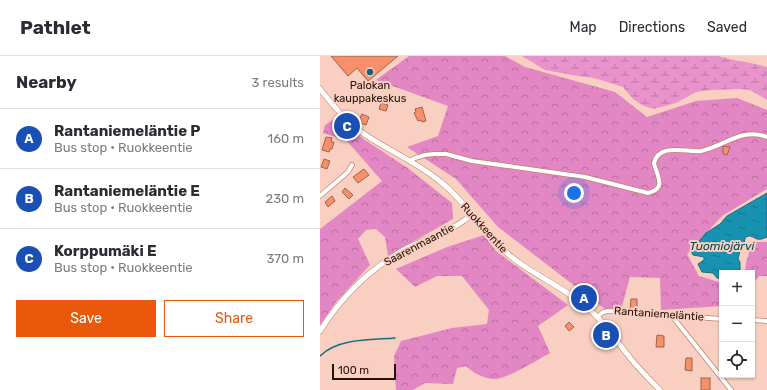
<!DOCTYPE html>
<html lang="en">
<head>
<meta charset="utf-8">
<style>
  :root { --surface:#fff; --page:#f7f7f7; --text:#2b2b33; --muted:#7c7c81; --line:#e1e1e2; --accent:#ea580c }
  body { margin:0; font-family:Rubik,sans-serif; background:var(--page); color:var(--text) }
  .controls { position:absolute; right:12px; bottom:12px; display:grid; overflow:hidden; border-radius:0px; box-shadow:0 1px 3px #0004 }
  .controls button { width:36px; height:36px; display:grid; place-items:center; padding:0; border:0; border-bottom:1px solid var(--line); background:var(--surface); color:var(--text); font:20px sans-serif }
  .scale { position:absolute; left:12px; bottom:10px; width:64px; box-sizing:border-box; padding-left:4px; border:2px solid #281109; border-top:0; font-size:11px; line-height:14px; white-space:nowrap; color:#281109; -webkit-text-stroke:3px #f8cfc1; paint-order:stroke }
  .you { position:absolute; left:254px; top:137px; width:14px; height:14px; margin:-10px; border:3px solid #fff; border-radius:50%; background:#1a73e8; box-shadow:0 0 0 6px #1a73e833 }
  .badge { display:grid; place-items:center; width:26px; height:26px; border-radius:50%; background:var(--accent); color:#fff; font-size:13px; font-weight:700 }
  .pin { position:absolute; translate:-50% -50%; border:2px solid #fff; box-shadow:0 1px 4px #0006 }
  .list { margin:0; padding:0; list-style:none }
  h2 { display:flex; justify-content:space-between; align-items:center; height:52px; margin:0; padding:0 16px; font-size:17px }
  h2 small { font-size:13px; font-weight:400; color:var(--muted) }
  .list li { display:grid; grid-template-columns:26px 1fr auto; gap:12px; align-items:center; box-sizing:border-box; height:60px; padding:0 16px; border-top:1px solid var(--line) }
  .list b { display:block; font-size:15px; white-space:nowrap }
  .list p { margin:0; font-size:13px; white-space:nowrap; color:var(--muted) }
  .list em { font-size:13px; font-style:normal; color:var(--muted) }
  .actions { display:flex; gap:8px; padding:12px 16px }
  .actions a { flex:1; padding:9px 0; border:1px solid var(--accent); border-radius:0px; text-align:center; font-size:14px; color:var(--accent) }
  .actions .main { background:var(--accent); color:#fff }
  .icon { flex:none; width:22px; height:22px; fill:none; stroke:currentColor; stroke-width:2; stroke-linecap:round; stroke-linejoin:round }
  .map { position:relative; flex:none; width:447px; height:334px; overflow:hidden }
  header { display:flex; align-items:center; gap:24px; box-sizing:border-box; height:56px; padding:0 20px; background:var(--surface); border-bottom:1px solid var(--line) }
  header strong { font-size:19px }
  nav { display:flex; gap:22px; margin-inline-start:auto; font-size:14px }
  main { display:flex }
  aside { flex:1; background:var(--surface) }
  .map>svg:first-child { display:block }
  .forest { fill:url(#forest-crowns) }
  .wetland { fill:url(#wetland-marsh) }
  .water { fill:url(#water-ripples); stroke:#1d6b7f }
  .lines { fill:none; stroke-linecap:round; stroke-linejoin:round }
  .stream { stroke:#1d6b7f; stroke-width:1.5 }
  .building { fill:#f6906b; stroke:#9e634e }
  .minor-casing { stroke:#bf816b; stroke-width:5.5 }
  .tertiary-casing { stroke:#bf816b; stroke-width:6 }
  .minor { stroke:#fff; stroke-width:4 }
  .tertiary { stroke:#fff; stroke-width:5 }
  .poi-dot { fill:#1c6073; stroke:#f8cfc1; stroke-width:1.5 }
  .labels { text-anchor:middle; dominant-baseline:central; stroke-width:4; stroke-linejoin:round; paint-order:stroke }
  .poi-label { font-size:11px; fill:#281109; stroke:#f8cfc1 }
  .street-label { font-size:11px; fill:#281109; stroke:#f8cfc1 }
  .water-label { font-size:12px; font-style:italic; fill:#024656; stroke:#f8cfc1 }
</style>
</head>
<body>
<header>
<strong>Pathlet</strong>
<nav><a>Map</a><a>Directions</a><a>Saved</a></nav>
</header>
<main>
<aside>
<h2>Nearby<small>3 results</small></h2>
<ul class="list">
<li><span class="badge" style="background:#1a4fb4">A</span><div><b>Rantaniemeläntie P</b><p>Bus stop · Ruokkeentie</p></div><em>160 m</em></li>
<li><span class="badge" style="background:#1a4fb4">B</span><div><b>Rantaniemeläntie E</b><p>Bus stop · Ruokkeentie</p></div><em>230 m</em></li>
<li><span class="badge" style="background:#1a4fb4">C</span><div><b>Korppumäki E</b><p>Bus stop · Ruokkeentie</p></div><em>370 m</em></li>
</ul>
<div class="actions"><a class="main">Save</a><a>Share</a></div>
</aside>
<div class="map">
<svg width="447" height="334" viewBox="0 0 447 334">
  <defs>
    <pattern id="forest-crowns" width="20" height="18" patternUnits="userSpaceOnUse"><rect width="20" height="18" fill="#e287c4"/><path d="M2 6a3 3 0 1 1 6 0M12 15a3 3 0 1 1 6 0" fill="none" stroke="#b76d9d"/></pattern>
    <pattern id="wetland-marsh" width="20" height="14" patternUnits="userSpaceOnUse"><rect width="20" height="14" fill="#e993cc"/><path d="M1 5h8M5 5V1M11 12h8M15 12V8" fill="none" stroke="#bd77a4"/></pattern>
    <pattern id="water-ripples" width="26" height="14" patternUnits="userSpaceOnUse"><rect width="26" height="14" fill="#1892b1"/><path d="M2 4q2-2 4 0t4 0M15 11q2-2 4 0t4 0" fill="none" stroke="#16768e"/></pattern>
  </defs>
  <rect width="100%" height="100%" fill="#f8cfc1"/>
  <!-- forest -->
  <g class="forest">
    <polygon points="89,0 185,0 205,11 295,36 327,61 376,45 417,42 447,54 447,133 402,160 367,198 379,220 402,227 402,250 341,254 340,222 310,221 301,254 286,254 178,171 136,123 87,91 118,80 128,50 56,24"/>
    <polygon points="16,62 45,84 89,113 132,147 133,163 68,200 65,181 56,173 46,174 38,183 50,209 16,246 0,269 0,173 62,125 26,84 3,77 5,69"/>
    <path d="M164 179 176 195 248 249 218 270 230 297C219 303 184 325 173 323 163 322 153 317 146 310L137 312 133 328 105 327 93 334H76L74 300 81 285 132 272 167 268 169 254 142 220H117L95 231 76 213 127 191Z"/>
    <polygon points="432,186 447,186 447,220 439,220 432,229 432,217 425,217 426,207"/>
  </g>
  <!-- wetland -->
  <path class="wetland" d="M202 0H398C414 5 431 6 447 11V44L430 34 421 33 390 34 376 36 356 47 333 53 322 49 313 43 303 31 274 22 258 20 225 14Z"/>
  <!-- water -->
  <path class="water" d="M447 137V181C444 182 441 184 437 183 432 181 430 178 425 182L424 190 420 195 418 203 420 206V216L418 217H402V223L397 222 393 217 382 216 378 208 384 204V201L373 199 371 195 386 177 400 168 407 160Z"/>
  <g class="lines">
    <!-- stream -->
    <path class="stream" d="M0 300C18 282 51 284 75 282"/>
  </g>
  <!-- building -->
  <g class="building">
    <polygon points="11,0 78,0 48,25 37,12 28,20"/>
    <polygon points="61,47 68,49 66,55 59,53"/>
    <polygon points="102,51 106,65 102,66 101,64 98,65 94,57 96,56 95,53"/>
    <polygon points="42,58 49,61 46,69 38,66"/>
    <polygon points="6,81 12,82 11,86 14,86 12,93 10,93 9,96 2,94"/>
    <polygon points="403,90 410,91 407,99 403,98"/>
    <polygon points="4,103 10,105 7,113 1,111"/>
    <polygon points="44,113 49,119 38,127 33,121"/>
    <polygon points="25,132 33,139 29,143 22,136"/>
    <polygon points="12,140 15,145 8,151 5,146"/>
    <polygon points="311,243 317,243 317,254 310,254"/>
    <polygon points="249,266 254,271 249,275 245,270"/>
    <polygon points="337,279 344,280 344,291 336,291"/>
    <polygon points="366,302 372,302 372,315 365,314"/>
    <rect x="381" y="322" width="9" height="12"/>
  </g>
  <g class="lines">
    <!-- minor casing -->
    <g class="minor-casing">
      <g id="minor">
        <path d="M90 105 95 102 105 99 114 98H126L152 105 265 121 328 137C348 133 336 118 334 107 339 86 368 97 381 95 404 90 423 71 447 81"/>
        <polyline points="0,140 28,116 32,109"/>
        <polyline points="352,260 411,334"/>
        <polyline points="277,261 283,256 288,255 402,263"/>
        <polyline points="432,264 447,265"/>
      </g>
    </g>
    <!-- tertiary casing -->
    <g class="tertiary-casing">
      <g id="tertiary">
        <path d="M0 33C11 47 23 62 37 73 64 93 96 105 122 127 144 145 159 169 179 190 205 216 240 228 268 252 285 267 297 286 311 303 320 314 330 324 340 334"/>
        <path d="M0 275C22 240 53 210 89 191 110 181 135 174 152 158"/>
      </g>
    </g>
    <!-- minor -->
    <use href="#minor" class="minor"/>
    <!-- tertiary -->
    <use href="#tertiary" class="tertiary"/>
  </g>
  <!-- markers -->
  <circle class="poi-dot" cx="50" cy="16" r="4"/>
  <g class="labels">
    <!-- poi labels -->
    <g class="poi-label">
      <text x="50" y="29">Palokan<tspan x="50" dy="13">kauppakeskus</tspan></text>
    </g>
    <!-- street labels -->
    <g class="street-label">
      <text transform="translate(164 172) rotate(48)">Ruokkeentie</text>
      <text transform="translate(99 189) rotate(-28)">Saarenmaantie</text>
      <text transform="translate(339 258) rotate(4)">Rantaniemeläntie</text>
    </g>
    <!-- water labels -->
    <g class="water-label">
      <text x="402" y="190">Tuomiojärvi</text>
    </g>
  </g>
</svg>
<div class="controls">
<button>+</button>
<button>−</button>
<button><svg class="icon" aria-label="locate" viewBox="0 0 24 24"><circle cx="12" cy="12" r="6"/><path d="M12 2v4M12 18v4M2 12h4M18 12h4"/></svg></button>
</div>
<div class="scale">100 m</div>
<div class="you"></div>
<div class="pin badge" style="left:264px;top:242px;background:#1a4fb4">A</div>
<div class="pin badge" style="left:286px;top:279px;background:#1a4fb4">B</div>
<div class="pin badge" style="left:27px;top:70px;background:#1a4fb4">C</div>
</div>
</main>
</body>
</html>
